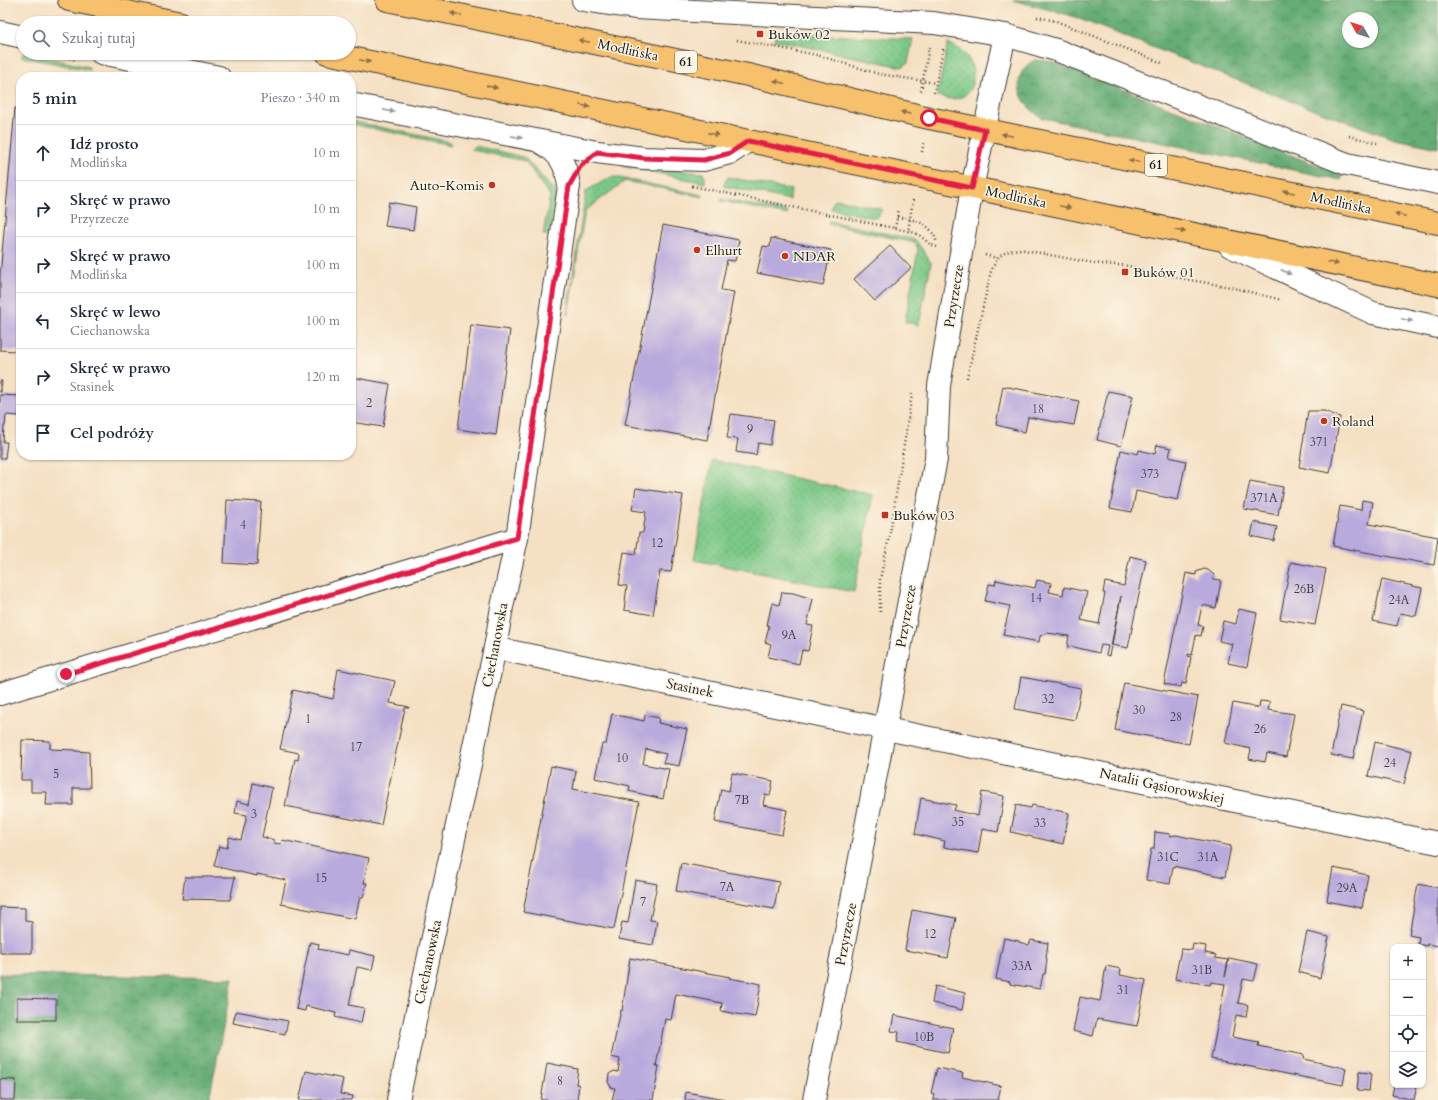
<!DOCTYPE html>
<html lang="pl">
<head>
<meta charset="utf-8">
<style>
  :root { --surface:#fff; --page:#f6f6f7; --text:#1f2937; --muted:#747a83; --line:#e0e1e3 }
  body { margin:0; font-family:Cardo,serif; background:var(--page); color:var(--text) }
  .controls { position:absolute; right:12px; bottom:12px; display:grid; overflow:hidden; border-radius:8px; box-shadow:0 1px 3px #0004 }
  .controls button { width:36px; height:36px; display:grid; place-items:center; padding:0; border:0; border-bottom:1px solid var(--line); background:var(--surface); color:var(--text); font:20px sans-serif }
  .compass { position:absolute; left:1342px; top:12px; width:36px; height:36px; border-radius:50%; background:var(--surface); box-shadow:0 1px 3px #0004; rotate:309deg }
  .stop { position:absolute; width:12px; height:12px; margin:-9px; border:3px solid #e11d48; border-radius:50%; background:#fff }
  .stop.end { background:#e11d48; border-color:#fff; box-shadow:0 1px 4px #0008 }
  .list { margin:0; padding:0; list-style:none }
  h2 { display:flex; justify-content:space-between; align-items:center; height:52px; margin:0; padding:0 16px; font-size:17px }
  h2 small { font-size:13px; font-weight:400; color:var(--muted) }
  .list li { display:grid; grid-template-columns:26px 1fr auto; gap:12px; align-items:center; box-sizing:border-box; height:56px; padding:0 16px; border-top:1px solid var(--line) }
  .list b { display:block; font-size:15px; white-space:nowrap }
  .list p { margin:0; font-size:13px; white-space:nowrap; color:var(--muted) }
  .list em { font-size:13px; font-style:normal; color:var(--muted) }
  .icon { flex:none; width:22px; height:22px; fill:none; stroke:currentColor; stroke-width:2; stroke-linecap:round; stroke-linejoin:round }
  .map { position:relative; flex:none; width:1438px; height:1100px; overflow:hidden }
  .search { position:absolute; background:var(--surface); box-shadow:0 1px 3px #0004; left:16px; top:16px; width:340px; height:44px; display:flex; align-items:center; gap:10px; box-sizing:border-box; padding:0 14px; border-radius:22px; color:var(--muted); font-size:15px }
  .panel { position:absolute; background:var(--surface); box-shadow:0 1px 3px #0004; left:16px; top:72px; width:340px; height:388px; border-radius:16px }
  .map>svg:first-child { display:block }
  .grass { fill:url(#grass-dots); stroke:#4c7252 }
  .forest { fill:url(#forest-crowns); stroke:#406448; fill-rule:evenodd }
  .building { fill:#b9aadd }
  .lines { fill:none; stroke-linecap:round; stroke-linejoin:round }
  .street-casing { stroke:#3d3935; stroke-width:24 }
  .primary-casing { stroke:#3d3935; stroke-width:24 }
  .path { stroke:#3d3935; stroke-width:2.5; stroke-dasharray:1 3; stroke-linecap:butt }
  .street { stroke:#fff; stroke-width:22 }
  .primary { stroke:#f7c06c; stroke-width:22 }
  .oneway { fill:#8a6e44 }
  .oneway2 { fill:#999 }
  .route { stroke:#e11d48; stroke-width:5 }
  .poi-dot { fill:#c8321e; stroke:#fcf5e5; stroke-width:1.5 }
  .labels { text-anchor:middle; dominant-baseline:central; stroke-width:3; stroke-linejoin:round; paint-order:stroke }
  .number-label { font-size:12px; fill:#43404c }
  .shield { fill:#fcf5e5; stroke:#5f5d58; stroke-width:1 }
  .shield-label { font-size:13px; font-weight:bold; fill:#1c1c1c }
  .poi-label { font-size:14px; fill:#1c1c1c; stroke:#fcf5e5; text-anchor:start }
  .street-label { font-size:14px; fill:#1c1c1c; stroke:#fcf5e5 }
</style>
</head>
<body>
<div class="map">
<svg width="1438" height="1100" viewBox="0 0 1438 1100">
  <defs>
    <pattern id="grass-dots" width="8" height="8" patternUnits="userSpaceOnUse"><rect width="8" height="8" fill="#7cc887"/><path d="M2 2h.1M6 6h.1" fill="none" stroke="#6bab74" stroke-width="1.8" stroke-linecap="round"/></pattern>
    <pattern id="forest-crowns" width="20" height="18" patternUnits="userSpaceOnUse"><rect width="20" height="18" fill="#65ac74"/><path d="M2 6a3 3 0 1 1 6 0M12 15a3 3 0 1 1 6 0" fill="none" stroke="#528b5e"/></pattern>
  </defs>
  <rect width="100%" height="100%" fill="#fcf5e5"/>
  <filter id="ink" filterUnits="userSpaceOnUse"><feTurbulence type="fractalNoise" baseFrequency=".025" numOctaves="2"/><feDisplacementMap in="SourceGraphic" scale="8" xChannelSelector="R" yChannelSelector="G"/><feConvolveMatrix kernelMatrix="1 2 1 2 8 2 1 2 1" color-interpolation-filters="sRGB"/></filter>
  <filter id="wash" filterUnits="userSpaceOnUse"><feTurbulence type="fractalNoise" baseFrequency=".012" numOctaves="4" result="noise"/><feDisplacementMap in="SourceGraphic" scale="16" xChannelSelector="R" yChannelSelector="G"/><feGaussianBlur stdDeviation="0.9" result="paint"/><feColorMatrix in="noise" values="0 0 0 0 0 0 0 0 0 0 0 0 0 0 0 0 0 1.4 0 .05"/><feComposite in="paint" operator="in"/></filter>
  <g filter="url(#wash)">
    <rect width="100%" height="100%" fill="#f5e0c3"/>
    <!-- grass -->
    <g class="grass">
      <polygon points="776,33 780,33 913,39 908,63 902,67 774,40"/>
      <path d="M948 43C956 47 963 51 968 58 978 73 974 98 953 99 948 99 942 97 937 96Z"/>
      <polygon points="24,53 89,67 89,70 21,57"/>
      <polygon points="351,121 451,142 451,145 351,124"/>
      <polygon points="475,146 523,157 526,159 556,193 549,235 543,235 550,196 525,161 472,150"/>
      <polygon points="630,165 703,173 705,177 705,183 622,166"/>
      <polygon points="611,177 615,177 703,195 703,197 625,181 585,211 568,314 567,314 586,191"/>
      <polygon points="728,177 791,190 790,200 723,186"/>
      <polygon points="721,199 788,212 787,215 721,201"/>
      <polygon points="836,199 882,209 878,217 875,218 831,209 833,203"/>
      <polygon points="829,221 916,240 931,263 919,325 905,322 918,249 915,243 828,224"/>
      <polygon points="712,460 873,495 854,592 694,560"/>
    </g>
    <!-- forest -->
    <g class="forest">
      <path d="M1012 0H1438V148L1391 138 1291 101 1069 15ZM1348 18H1372V42H1348Z"/>
      <path d="M1035 60 1048 61 1055 63 1342 175 1341 180 1043 118C1020 107 1007 74 1035 60Z"/>
      <polygon points="0,974 233,978 209,1100 0,1100"/>
    </g>
    <g id="blocks">
      <!-- building -->
      <g class="building">
        <polygon points="15,108 21,108 21,351 15,351 0,350 0,276"/>
        <polygon points="389,202 416,207 413,230 385,226"/>
        <polygon points="663,225 739,240 735,261 727,260 721,290 734,292 707,440 625,425"/>
        <polygon points="771,238 831,250 823,286 757,273 763,246 770,247"/>
        <polygon points="890,246 911,268 875,301 854,279"/>
        <polygon points="471,325 510,330 496,435 458,429"/>
        <polygon points="351,377 390,384 383,427 351,422"/>
        <polygon points="0,381 2,381 1,392 0,392"/>
        <polygon points="1003,386 1079,401 1074,425 1028,417 1025,432 996,425"/>
        <polygon points="1108,391 1133,396 1121,446 1097,440"/>
        <polygon points="0,395 20,396 19,416 6,415 5,426 4,426 3,442 7,442 5,458 0,458"/>
        <polygon points="1308,411 1324,411 1340,417 1330,473 1299,467"/>
        <polygon points="731,414 774,420 770,445 758,443 756,455 736,452 738,439 727,438"/>
        <polygon points="1157,445 1171,448 1169,457 1186,461 1178,500 1136,491 1132,512 1110,508 1121,450 1138,454 1139,450 1155,454"/>
        <polygon points="38,455 63,455 63,458 38,456"/>
        <polygon points="1250,481 1283,487 1278,515 1244,509"/>
        <polygon points="636,488 683,495 671,572 660,571 653,615 624,610 627,586 619,585 624,552 636,554 639,533 643,533 646,512 632,510"/>
        <polygon points="227,500 261,502 257,565 224,563"/>
        <polygon points="1362,500 1373,502 1369,524 1438,537 1434,565 1333,546 1340,506 1361,510"/>
        <polygon points="1254,522 1277,527 1274,541 1251,536"/>
        <polygon points="1130,556 1146,560 1128,648 1112,645 1121,596 1109,656 1106,655 1108,646 1101,645 1099,653 1070,646 1069,648 1067,648 1069,636 1047,633 1040,636 1039,642 1003,635 1010,606 985,601 989,584 995,585 996,580 1035,588 1037,580 1051,583 1049,592 1063,595 1064,587 1087,592 1081,620 1099,624 1105,593 1103,593 1105,582 1124,586"/>
        <polygon points="1291,562 1326,569 1315,625 1280,619"/>
        <polygon points="1204,569 1208,570 1214,575 1213,579 1221,580 1216,608 1202,605 1198,625 1203,626 1201,636 1196,635 1192,655 1188,654 1188,656 1191,657 1186,684 1182,683 1181,687 1164,684 1186,573 1196,575 1196,572"/>
        <polygon points="1382,579 1422,588 1416,616 1400,613 1397,626 1373,621"/>
        <polygon points="782,592 793,593 813,599 807,625 813,626 808,651 802,650 799,664 768,657 771,644 765,642 769,626 767,625 772,603 779,605"/>
        <polygon points="1239,609 1257,613 1247,667 1228,663 1232,644 1219,641 1223,621 1236,624"/>
        <polygon points="338,669 395,681 390,703 409,707 409,708 405,708 381,825 285,806 295,759 298,760 299,753 280,749 293,690 333,699"/>
        <polygon points="1021,677 1081,688 1075,720 1015,709"/>
        <polygon points="1124,683 1198,697 1189,744 1115,730"/>
        <polygon points="1260,701 1270,702 1268,710 1294,714 1286,757 1267,753 1265,762 1249,759 1251,749 1225,743 1233,703 1259,708"/>
        <polygon points="1341,706 1363,711 1353,759 1331,755"/>
        <polygon points="612,714 644,721 645,715 659,718 658,723 687,729 679,766 663,763 666,754 646,749 643,764 669,769 663,799 629,791 630,786 595,778 602,744 606,744"/>
        <polygon points="22,740 50,741 50,749 75,750 75,751 89,752 90,788 73,788 73,805 46,805 47,792 31,792 31,780 21,780"/>
        <polygon points="1375,742 1412,751 1404,784 1368,776"/>
        <polygon points="551,766 576,771 573,789 639,802 614,929 523,912"/>
        <polygon points="732,773 773,781 770,795 765,794 763,805 787,810 782,835 715,822 721,789 729,791"/>
        <polygon points="253,783 272,788 262,837 274,840 274,843 281,844 282,840 369,858 364,883 367,883 363,897 360,897 355,919 281,904 286,880 257,874 257,876 214,866 219,846 227,848 229,837 241,840 247,815 235,813 237,801 249,804"/>
        <polygon points="982,792 1004,796 998,832 982,829 978,853 944,847 945,841 915,834 921,798 956,805 954,810 978,816"/>
        <polygon points="1016,805 1031,808 1032,805 1069,813 1063,844 1011,832"/>
        <polygon points="1155,832 1170,834 1170,836 1176,835 1190,838 1231,846 1225,877 1173,866 1170,884 1146,880 1151,849 1154,849"/>
        <polygon points="681,863 779,882 774,909 676,891"/>
        <polygon points="1333,868 1368,875 1362,908 1327,901"/>
        <polygon points="185,877 235,877 230,900 182,899"/>
        <polygon points="635,880 657,884 650,920 657,921 653,945 619,939 622,922 628,923"/>
        <polygon points="1418,884 1438,888 1438,946 1427,944 1427,946 1418,944 1419,937 1409,935"/>
        <polygon points="0,907 25,908 25,921 32,922 32,953 0,953"/>
        <polygon points="912,910 956,918 948,958 905,950"/>
        <polygon points="1307,932 1329,937 1320,978 1298,972"/>
        <polygon points="1004,938 1019,941 1019,942 1029,945 1031,940 1048,943 1046,958 1047,959 1045,974 1043,974 1040,989 1010,984 1010,982 996,979"/>
        <polygon points="310,942 319,944 318,949 348,955 349,950 375,956 372,970 357,967 349,1005 364,1008 361,1023 335,1017 336,1013 306,1006 305,1011 296,1009"/>
        <polygon points="1193,944 1206,946 1205,953 1216,955 1215,958 1228,960 1225,977 1229,958 1258,964 1254,981 1243,979 1238,1003 1248,1005 1246,1017 1236,1015 1232,1037 1259,1042 1258,1046 1304,1055 1303,1059 1346,1068 1343,1085 1211,1059 1225,984 1211,982 1210,985 1175,979 1181,949 1192,950"/>
        <polygon points="630,958 730,977 729,978 761,984 755,1017 721,1011 722,1003 676,994 671,1020 665,1019 656,1066 659,1066 653,1100 612,1100 615,1088 611,1087 608,1082 609,1074 614,1071 618,1072 620,1059 611,1057 621,1010 622,1011"/>
        <polygon points="1106,966 1121,969 1120,975 1146,980 1137,1026 1097,1019 1093,1036 1073,1031 1080,997 1100,1001"/>
        <polygon points="935,986 965,993 962,1010 932,1003"/>
        <polygon points="17,998 56,999 56,1020 17,1020"/>
        <polygon points="236,1011 288,1021 285,1034 233,1023"/>
        <polygon points="894,1015 953,1028 948,1053 897,1042 899,1032 891,1031"/>
        <polygon points="547,1063 578,1069 576,1084 579,1085 577,1100 541,1100"/>
        <polygon points="937,1068 963,1073 962,1077 1001,1086 998,1100 933,1100 934,1094 931,1093"/>
        <polygon points="306,1071 343,1079 340,1094 353,1096 352,1100 299,1100"/>
        <polygon points="1359,1072 1371,1073 1369,1091 1357,1090"/>
        <polygon points="0,1079 16,1080 15,1100 0,1100"/>
        <polygon points="1394,1085 1417,1085 1414,1100 1392,1095"/>
        <polygon points="686,1092 725,1099 725,1100 685,1100"/>
      </g>
    </g>
  </g>
  <g filter="url(#ink)">
    <use href="#blocks" fill-opacity="0" stroke="#3d3935" stroke-width="1"/>
    <g class="lines">
      <!-- street casing -->
      <g class="street-casing">
        <g id="street">
          <polyline points="583,0 635,8 934,23 1005,35 1056,50 1347,164 1438,183"/>
          <polyline points="0,32 23,37"/>
          <polyline points="101,53 219,77"/>
          <polyline points="351,104 597,152 644,158 704,160 730,153 748,141"/>
          <polyline points="1230,246 1373,313 1438,327"/>
          <polyline points="495,648 1438,843"/>
          <polyline points="0,694 517,538"/>
          <path d="M398 1100 495 648 502 607 517 538 569 186C566 164 560 153 540 142"/>
          <polyline points="814,1100 936,459 939,386 959,265 972,188 1005,35"/>
        </g>
      </g>
      <!-- primary casing -->
      <g class="primary-casing">
        <g id="primary">
          <polyline points="69,0 181,23"/>
          <polyline points="387,0 748,75 929,118 1438,223"/>
          <polyline points="327,53 1438,285"/>
        </g>
      </g>
      <!-- path -->
      <g class="path">
        <polyline points="1037,17 1056,21 1162,63"/>
        <polyline points="737,40 817,55 879,74 936,83"/>
        <polyline points="46,53 77,60"/>
        <polyline points="921,91 929,47"/>
        <polyline points="934,93 943,49"/>
        <polyline points="1349,136 1377,143"/>
        <polyline points="922,152 924,141"/>
        <polyline points="692,186 908,231"/>
        <polyline points="913,200 908,231 918,234 930,244 937,247"/>
        <path d="M897 217C916 220 931 222 937 243"/>
        <polyline points="895,228 899,209"/>
        <polyline points="985,255 997,258"/>
        <path d="M967 378 991 271C999 255 1001 252 1019 249 1046 254 1073 260 1101 264 1118 266 1129 263 1146 272L1230 287 1282 300"/>
        <polyline points="880,612 880,579 890,533 912,394"/>
      </g>
      <!-- street -->
      <use href="#street" class="street"/>
      <!-- primary -->
      <use href="#primary" class="primary"/>
    </g>
    <!-- one-way arrows -->
    <defs><path id="oneway-solid" d="M-6-.8H1V-3.2L6.5 0L1 3.2V.8H-6Z"/></defs>
    <g class="oneway">
      <use href="#oneway-solid" transform="translate(456 14) rotate(-168)"/>
      <use href="#oneway-solid" transform="translate(584 41) rotate(-168)"/>
      <use href="#oneway-solid" transform="translate(365 61) rotate(12)"/>
      <use href="#oneway-solid" transform="translate(779 82) rotate(-166)"/>
      <use href="#oneway-solid" transform="translate(492 87) rotate(12)"/>
      <use href="#oneway-solid" transform="translate(585 106) rotate(12)"/>
      <use href="#oneway-solid" transform="translate(906 113) rotate(-166)"/>
      <use href="#oneway-solid" transform="translate(713 134) rotate(12)"/>
      <use href="#oneway-solid" transform="translate(1007 135) rotate(-168)"/>
      <use href="#oneway-solid" transform="translate(1134 161) rotate(-168)"/>
      <use href="#oneway-solid" transform="translate(1289 192) rotate(-168)"/>
      <use href="#oneway-solid" transform="translate(1065 207) rotate(12)"/>
      <use href="#oneway-solid" transform="translate(1400 215) rotate(-168)"/>
      <use href="#oneway-solid" transform="translate(1180 231) rotate(12)"/>
      <use href="#oneway-solid" transform="translate(1333 263) rotate(12)"/>
    </g>
    <g class="oneway2">
      <use href="#oneway-solid" transform="translate(389 111) rotate(11)"/>
      <use href="#oneway-solid" transform="translate(517 137) rotate(11)"/>
      <use href="#oneway-solid" transform="translate(1286 272) rotate(25)"/>
      <use href="#oneway-solid" transform="translate(1407 320) rotate(12)"/>
    </g>
  </g>
  <g class="lines" filter="url(#ink)">
    <!-- route -->
    <polyline class="route" points="66,674 517,538 569,186 580,167 597,152 644,158 704,160 730,153 748,141 972,188 985,130 929,118"/>
  </g>
  <!-- markers -->
  <g class="poi-dot">
    <rect x="756" y="30" width="8" height="8" rx="2"/>
    <circle cx="492" cy="185" r="4"/>
    <circle cx="697" cy="250" r="4"/>
    <circle cx="785" cy="256" r="4"/>
    <rect x="1121" y="268" width="8" height="8" rx="2"/>
    <circle cx="1324" cy="421" r="4"/>
    <rect x="881" y="511" width="8" height="8" rx="2"/>
  </g>
  <g class="labels">
    <!-- number labels -->
    <g class="number-label">
      <text x="369" y="403">2</text>
      <text x="1038" y="409">18</text>
      <text x="750" y="429">9</text>
      <text x="1319" y="442">371</text>
      <text x="1150" y="474">373</text>
      <text x="1264" y="498">371A</text>
      <text x="243" y="525">4</text>
      <text x="657" y="543">12</text>
      <text x="1304" y="589">26B</text>
      <text x="1036" y="598">14</text>
      <text x="1399" y="600">24A</text>
      <text x="789" y="635">9A</text>
      <text x="1048" y="699">32</text>
      <text x="1139" y="710">30</text>
      <text x="1176" y="717">28</text>
      <text x="308" y="719">1</text>
      <text x="1260" y="729">26</text>
      <text x="356" y="747">17</text>
      <text x="622" y="758">10</text>
      <text x="1390" y="763">24</text>
      <text x="56" y="774">5</text>
      <text x="742" y="800">7B</text>
      <text x="254" y="814">3</text>
      <text x="958" y="822">35</text>
      <text x="1040" y="823">33</text>
      <text x="1168" y="857">31C</text>
      <text x="1208" y="857">31A</text>
      <text x="321" y="878">15</text>
      <text x="727" y="887">7A</text>
      <text x="1347" y="888">29A</text>
      <text x="643" y="902">7</text>
      <text x="930" y="934">12</text>
      <text x="1022" y="966">33A</text>
      <text x="1202" y="970">31B</text>
      <text x="1123" y="990">31</text>
      <text x="924" y="1037">10B</text>
      <text x="560" y="1081">8</text>
    </g>
    <!-- shield labels -->
    <g class="shield">
      <rect x="675" y="51" width="22" height="22" rx="3"/>
      <rect x="1145" y="154" width="22" height="22" rx="3"/>
    </g>
    <g class="shield-label">
      <text x="686" y="62">61</text>
      <text x="1156" y="165">61</text>
    </g>
    <!-- poi labels -->
    <g class="poi-label">
      <text x="768" y="34">Buków 02</text>
      <text x="484" y="185" text-anchor="end">Auto-Komis</text>
      <text x="705" y="250">Elhurt</text>
      <text x="793" y="256">NDAR</text>
      <text x="1133" y="272">Buków 01</text>
      <text x="1332" y="421">Roland</text>
      <text x="893" y="515">Buków 03</text>
    </g>
    <!-- street labels -->
    <g class="street-label">
      <text transform="translate(628 50) rotate(12)">Modlińska</text>
      <text transform="translate(1016 197) rotate(12)">Modlińska</text>
      <text transform="translate(1341 203) rotate(12)">Modlińska</text>
      <text transform="translate(954 296) rotate(-81)">Przyrzecze</text>
      <text transform="translate(906 616) rotate(-80)">Przyrzecze</text>
      <text transform="translate(495 645) rotate(-79)">Ciechanowska</text>
      <text transform="translate(690 688) rotate(12)">Stasinek</text>
      <text transform="translate(1162 786) rotate(12)">Natalii Gąsiorowskiej</text>
      <text transform="translate(846 934) rotate(-79)">Przyrzecze</text>
      <text transform="translate(428 962) rotate(-78)">Ciechanowska</text>
    </g>
  </g>
</svg>
<div class="controls">
<button>+</button>
<button>−</button>
<button><svg class="icon" aria-label="locate" viewBox="0 0 24 24"><circle cx="12" cy="12" r="6"/><path d="M12 2v4M12 18v4M2 12h4M18 12h4"/></svg></button>
<button><svg class="icon" aria-label="layers" viewBox="0 0 24 24"><path d="M12 4l9 5-9 5-9-5zM3 14l9 5 9-5"/></svg></button>
</div>
<svg class="compass" viewBox="-18 -18 36 36"><path d="M0-13l5 13h-10z" fill="#e53935"/><path d="M0 13l5-13h-10z" fill="#747a83"/></svg>
<div class="stop" style="left:929px;top:118px"></div>
<div class="stop end" style="left:66px;top:674px"></div>
<div class="search"><svg class="icon" aria-label="search" viewBox="0 0 24 24"><circle cx="10" cy="10" r="6"/><path d="M15 15l6 6"/></svg>Szukaj tutaj</div>
<section class="panel">
<h2>5 min<small>Pieszo · 340 m</small></h2>
<ul class="list">
<li><svg class="icon" aria-label="ahead" viewBox="0 0 24 24"><path d="M12 20V5M6 11l6-6 6 6"/></svg><div><b>Idź prosto</b><p>Modlińska</p></div><em>10 m</em></li>
<li><svg class="icon" aria-label="right" viewBox="0 0 24 24"><path d="M7 20v-9h11M14 6l5 5-5 5"/></svg><div><b>Skręć w prawo</b><p>Przyrzecze</p></div><em>10 m</em></li>
<li><svg class="icon" aria-label="right" viewBox="0 0 24 24"><path d="M7 20v-9h11M14 6l5 5-5 5"/></svg><div><b>Skręć w prawo</b><p>Modlińska</p></div><em>100 m</em></li>
<li><svg class="icon" aria-label="left" viewBox="0 0 24 24"><path d="M17 20v-9H6M10 6l-5 5 5 5"/></svg><div><b>Skręć w lewo</b><p>Ciechanowska</p></div><em>100 m</em></li>
<li><svg class="icon" aria-label="right" viewBox="0 0 24 24"><path d="M7 20v-9h11M14 6l5 5-5 5"/></svg><div><b>Skręć w prawo</b><p>Stasinek</p></div><em>120 m</em></li>
<li><svg class="icon" aria-label="arrive" viewBox="0 0 24 24"><path d="M6 21V4h12l-3 4 3 4H6"/></svg><div><b>Cel podróży</b></div></li>
</ul>
</section>
</div>
</body>
</html>
